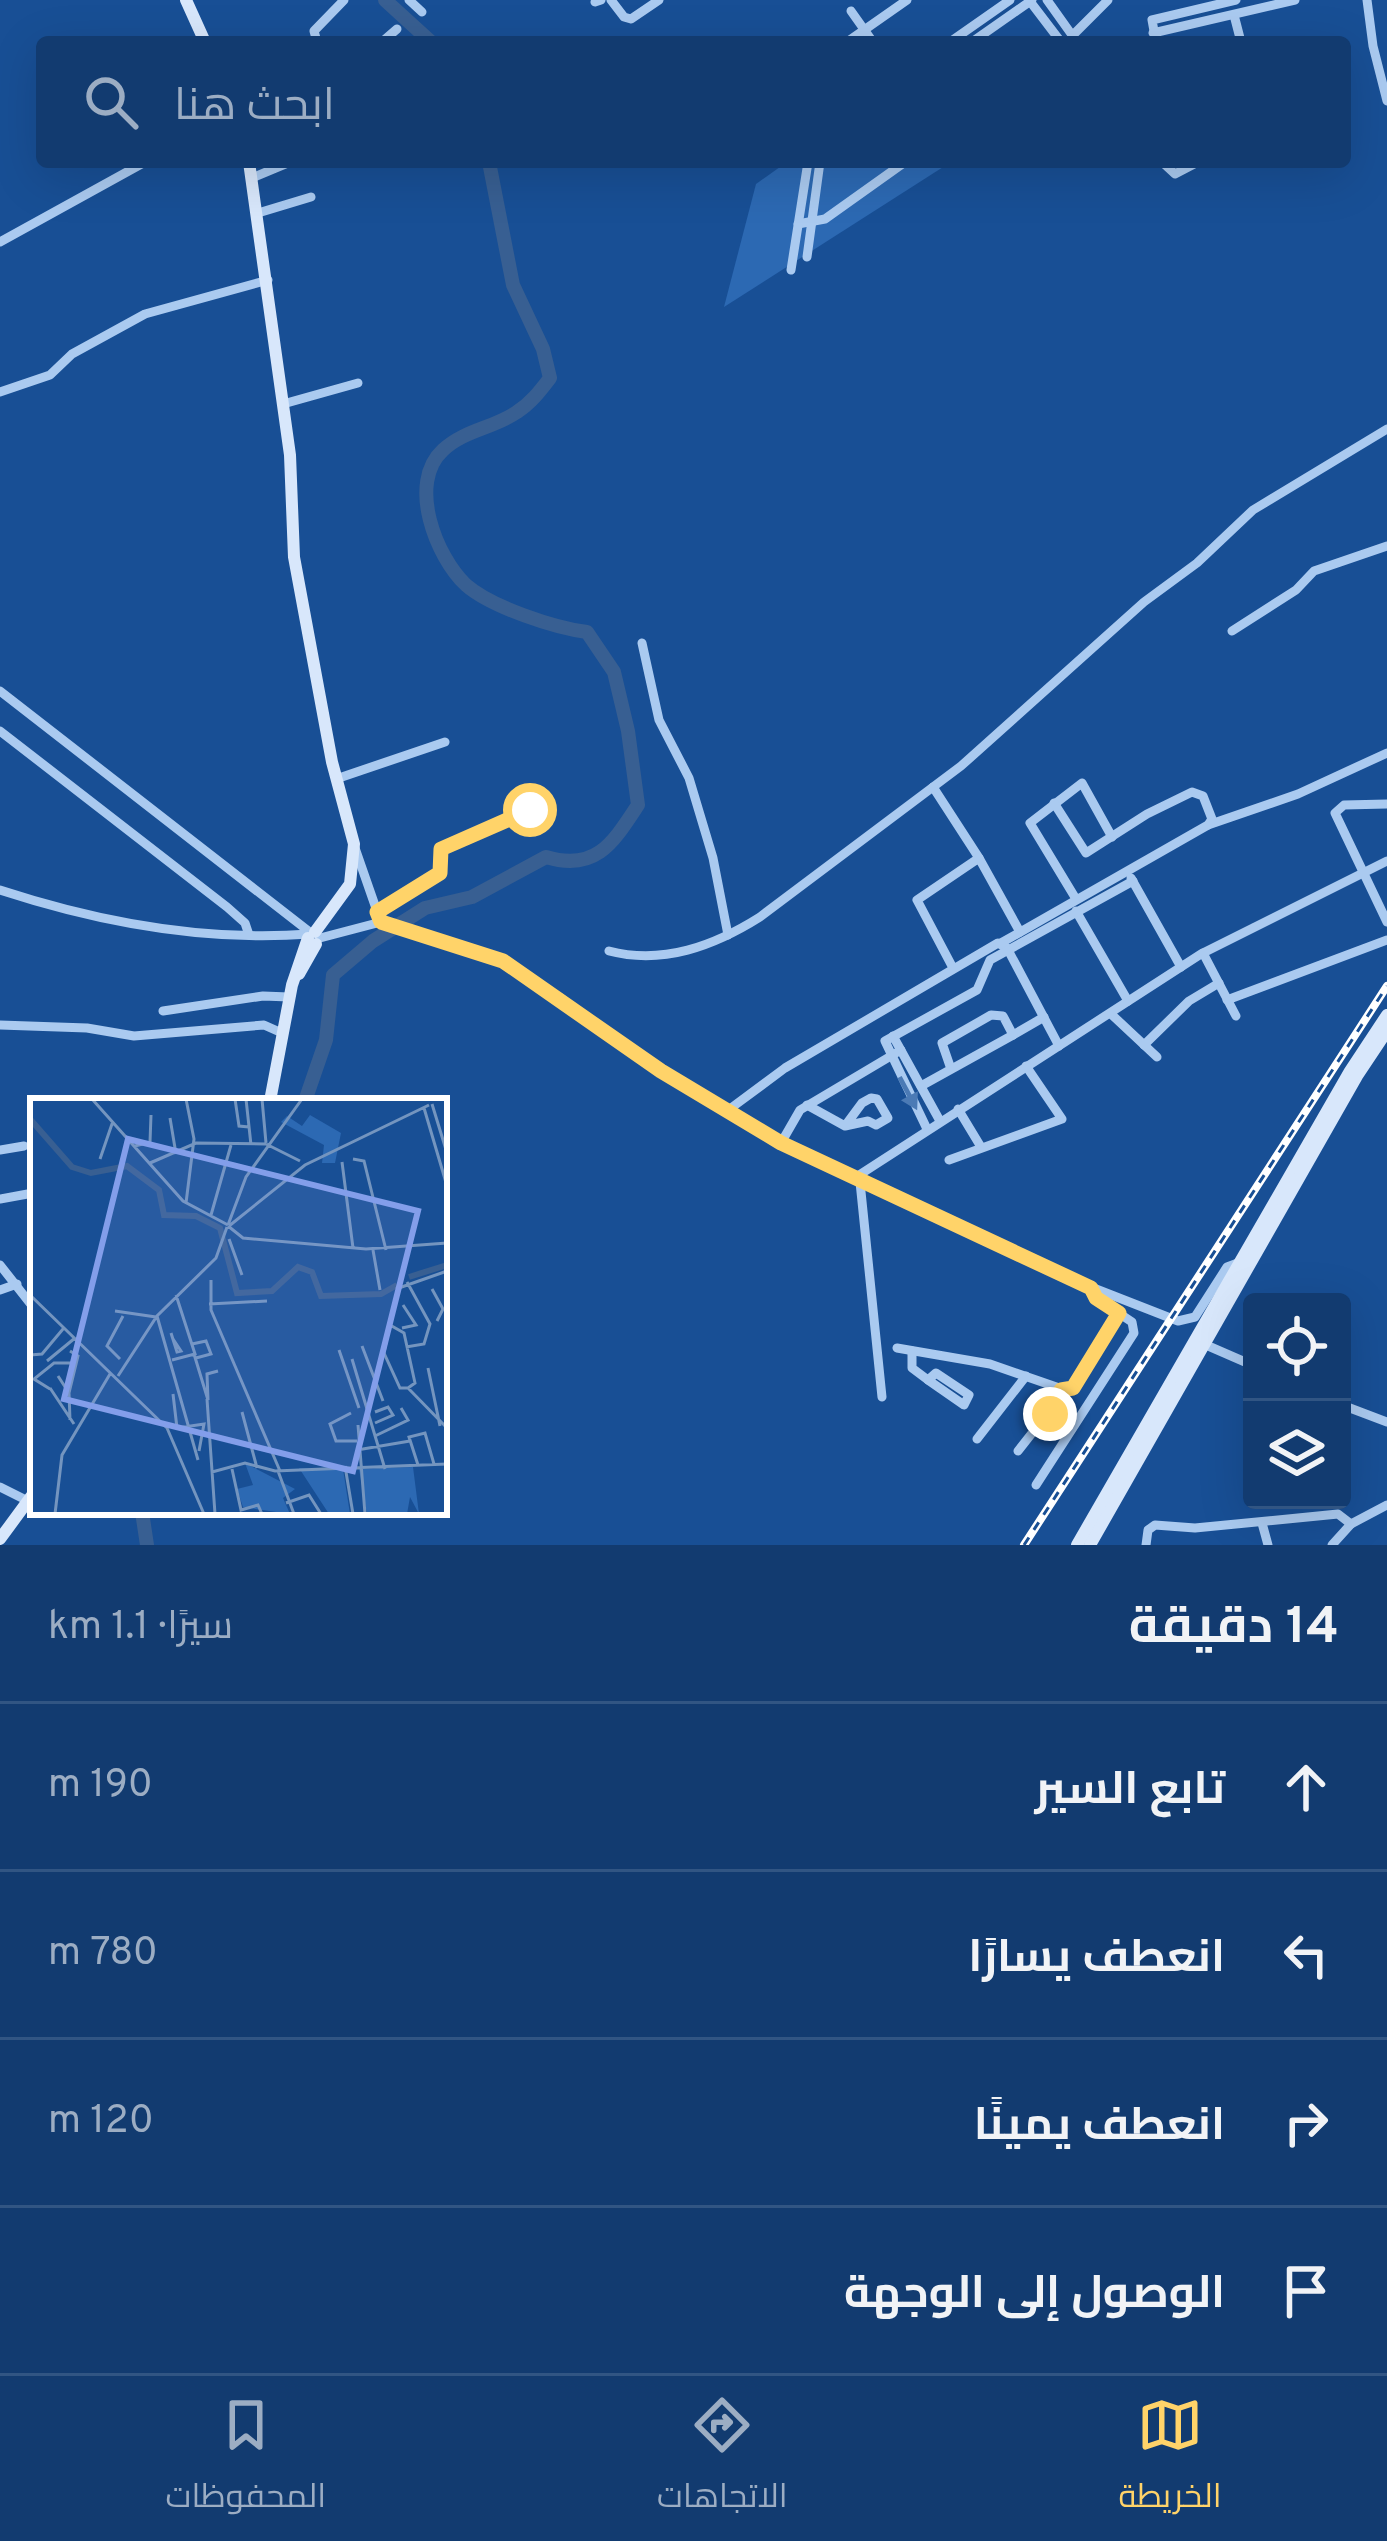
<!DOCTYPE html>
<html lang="ar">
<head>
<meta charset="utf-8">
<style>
  :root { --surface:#123b70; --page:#1b4275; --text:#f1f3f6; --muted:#9cadc3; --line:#315583; --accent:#ffd369 }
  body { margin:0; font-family:Overpass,Cairo,sans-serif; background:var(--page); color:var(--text); direction:rtl }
  .controls { position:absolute; right:36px; bottom:36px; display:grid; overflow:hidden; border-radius:12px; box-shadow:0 12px 48px #0002 }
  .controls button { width:108px; height:108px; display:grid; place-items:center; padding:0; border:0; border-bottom:3px solid var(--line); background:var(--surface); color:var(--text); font:60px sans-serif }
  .stop { position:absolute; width:36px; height:36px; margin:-27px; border:9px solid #ffd369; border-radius:50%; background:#fff }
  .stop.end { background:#ffd369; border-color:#fff; box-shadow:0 3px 12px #0008 }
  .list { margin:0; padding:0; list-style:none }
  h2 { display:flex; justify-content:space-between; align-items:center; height:156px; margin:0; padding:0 48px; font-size:51px }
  h2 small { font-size:39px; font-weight:400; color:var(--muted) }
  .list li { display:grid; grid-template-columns:78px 1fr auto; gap:36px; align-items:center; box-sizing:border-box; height:168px; padding:0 48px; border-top:3px solid var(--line) }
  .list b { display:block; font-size:45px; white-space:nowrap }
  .list em { font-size:39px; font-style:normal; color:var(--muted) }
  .icon { flex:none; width:66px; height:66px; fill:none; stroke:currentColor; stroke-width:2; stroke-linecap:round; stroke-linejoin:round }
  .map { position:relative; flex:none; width:1387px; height:1545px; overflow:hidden; direction:ltr }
  .search { position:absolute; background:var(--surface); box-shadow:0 12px 48px #0002; left:36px; right:36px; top:36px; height:132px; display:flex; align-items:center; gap:30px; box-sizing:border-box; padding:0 42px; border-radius:12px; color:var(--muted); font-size:45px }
  .sheet { height:828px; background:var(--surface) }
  nav { display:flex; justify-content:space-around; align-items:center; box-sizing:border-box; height:168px; border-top:3px solid var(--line); background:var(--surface); font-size:33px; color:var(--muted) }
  nav a { display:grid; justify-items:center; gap:6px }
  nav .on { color:var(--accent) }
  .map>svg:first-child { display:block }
  .green { fill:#2c69b3 }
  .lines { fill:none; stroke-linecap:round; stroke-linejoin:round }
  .river { stroke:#385f92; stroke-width:14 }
  .street { stroke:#aacaf0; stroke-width:9 }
  .secondary { stroke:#d8e7fb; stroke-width:12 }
  .rail-casing { stroke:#fff; stroke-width:8 }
  .rail { stroke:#184f95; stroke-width:3; stroke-dasharray:9; stroke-linecap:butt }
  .oneway { fill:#4b7ab5 }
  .route { stroke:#ffd369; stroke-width:15 }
  .inset-river { fill:none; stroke:#385f92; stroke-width:6 }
  .inset-road { fill:none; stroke:#7495bf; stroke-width:3 }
  .view { fill:#839eea; fill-opacity:0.15; stroke:#839eea; stroke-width:6 }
  .inset-edge { fill:none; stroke:#fff; stroke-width:6 }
</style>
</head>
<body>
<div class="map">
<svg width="1387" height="1545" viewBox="0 0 1387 1545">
  <rect width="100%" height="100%" fill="#184f95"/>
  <!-- green -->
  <polygon class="green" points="787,162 951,162 724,307 756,184"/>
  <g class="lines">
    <!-- river -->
    <g class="river">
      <polyline points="385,0 431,42"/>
      <path d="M305 1101 326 1040 333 975 373 941 425 908 472 897 546 857C596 872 613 843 638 805L628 731 614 672 587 632C555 628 491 607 466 585 436 557 407 483 443 450 464 430 494 428 517 412 531 403 540 391 550 378L543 349 513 285 489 162"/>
      <polyline points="142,1512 147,1545"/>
    </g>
    <!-- street -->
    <g class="street">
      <polyline points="409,0 422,12"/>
      <polyline points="611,0 624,17 631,19 659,0"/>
      <polyline points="1029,0 1061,42"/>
      <polyline points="1047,0 1077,42"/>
      <polyline points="1367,0 1373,46 1387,101"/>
      <polyline points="595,2 601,0"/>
      <polyline points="851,11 873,42"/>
      <polyline points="1234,15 1241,42"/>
      <polyline points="1153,33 1295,0"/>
      <polyline points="1073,35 1108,0"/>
      <polyline points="317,42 314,31 344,0"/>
      <polyline points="382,42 397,29"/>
      <polyline points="847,42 907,0"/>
      <polyline points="950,42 1010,0"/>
      <polyline points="972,42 1032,0"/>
      <polyline points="1156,42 1152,20 1236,0"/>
      <polyline points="1162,162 1175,174 1198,162"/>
      <polyline points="252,178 290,162"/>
      <polyline points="258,213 311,197"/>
      <polyline points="798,224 825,219 905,162"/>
      <polyline points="0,242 145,162"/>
      <polyline points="807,257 820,162"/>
      <polyline points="791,270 808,162"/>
      <polyline points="0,392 50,375 72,354 145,314 268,280"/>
      <polyline points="283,404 358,383"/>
      <polyline points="1232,631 1296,590 1314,571 1387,546"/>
      <polyline points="642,643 659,720 689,778 713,858 728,935"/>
      <polyline points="0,691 311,933"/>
      <polyline points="0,731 227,907 245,923 249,935"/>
      <polyline points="336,779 445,742"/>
      <polyline points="933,787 979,858"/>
      <polyline points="1387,804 1344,805 1335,813 1387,922"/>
      <polyline points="1208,825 1298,794 1387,753"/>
      <polyline points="355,848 379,917"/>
      <polyline points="1131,878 1181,967"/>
      <path d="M0 890C98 922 206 942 310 934"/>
      <polyline points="1076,899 1030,823 1082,783 1112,837"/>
      <polyline points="1076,911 1128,1001"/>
      <polyline points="377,912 440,873 441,849 542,805"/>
      <polyline points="320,938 381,922 491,955 559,997 661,1071 781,1143 1091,1287 1178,1321 1195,1317 1227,1267 1243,1261"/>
      <polyline points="1001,943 1208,825 1212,819 1203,796 1192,792 1147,814 1086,853 1054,803"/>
      <path d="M609 951C663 965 714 946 760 917L961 766 1144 602 1197 563 1253 510 1387 429"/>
      <polyline points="1203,953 1236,1016"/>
      <polyline points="953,968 917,900 979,858 1020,932"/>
      <polyline points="1227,1000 1387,940"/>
      <polyline points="163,1011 263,996 289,997"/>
      <polyline points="1111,1014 1157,1057"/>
      <polyline points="0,1025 87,1028 134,1036 264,1025 282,1033"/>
      <polyline points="1013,1035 1044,1017"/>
      <polyline points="893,1036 940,1121"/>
      <polyline points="1144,1045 1189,1001 1219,983"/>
      <polyline points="921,1086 1013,1035 1003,1016 991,1015 942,1043 951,1069"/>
      <polyline points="807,1105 845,1126 868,1121 876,1125 888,1118 877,1099 871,1098 862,1103 845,1126"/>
      <polyline points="958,1109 981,1147"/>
      <polyline points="727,1111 785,1068 998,943 1007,948 1059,1046"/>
      <polyline points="927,1129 885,1041 977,990 990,960 1133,881"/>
      <polyline points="781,1143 800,1110 901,1050"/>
      <polyline points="0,1150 24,1146"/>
      <polyline points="949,1160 1062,1119 1026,1066"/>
      <polyline points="853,1179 1201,954 1387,861"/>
      <polyline points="860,1182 882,1397"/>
      <polyline points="0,1199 33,1193"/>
      <polyline points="0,1265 33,1307"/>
      <polyline points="0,1290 17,1284"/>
      <polyline points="1206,1345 1252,1365"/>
      <polyline points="897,1348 990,1364 1068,1391 1119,1313"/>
      <polyline points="912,1351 912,1368 928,1380"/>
      <polygon points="936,1373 969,1395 964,1405 928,1380"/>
      <polyline points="1342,1405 1387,1422"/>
      <circle cx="1043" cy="1416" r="7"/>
      <polyline points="977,1439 1026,1376"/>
      <polyline points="1018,1451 1040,1423"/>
      <polyline points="1036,1485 1134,1333 1132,1322 1096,1298 1091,1287"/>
      <polyline points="0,1487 28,1501"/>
      <polyline points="1262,1523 1268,1545"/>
      <polyline points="1146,1545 1148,1530 1155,1525 1195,1528 1338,1514 1351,1524"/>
      <polyline points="1332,1545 1351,1524 1387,1505"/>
    </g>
    <!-- secondary -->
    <g class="secondary">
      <polyline points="186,0 205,42"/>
      <polyline points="249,162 290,455 294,557 332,762 354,844 350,884 315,932"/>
      <polyline points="299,974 316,944"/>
      <polyline points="270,1101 292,985 308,938"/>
      <polyline points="0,1539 33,1494"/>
      <polyline points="1077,1545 1350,1071 1387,1015"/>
      <polyline points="1090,1545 1357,1076 1387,1031"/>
    </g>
    <!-- rail casing -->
    <g class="rail-casing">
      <polyline id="rail" points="1024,1545 1387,986"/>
    </g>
    <!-- rail -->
    <use href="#rail" class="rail"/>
  </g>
  <!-- one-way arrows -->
  <defs><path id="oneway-solid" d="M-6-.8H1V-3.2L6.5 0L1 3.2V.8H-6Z" transform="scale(3)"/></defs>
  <use class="oneway" href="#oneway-solid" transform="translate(908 1093) rotate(62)"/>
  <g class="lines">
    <!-- route -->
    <polyline class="route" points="530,810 441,849 440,873 377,912 381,922 503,961 661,1071 781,1143 1091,1288 1096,1298 1119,1313 1073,1388 1061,1390 1047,1410 1050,1414"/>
  </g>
  <!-- overview -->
  <g transform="translate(30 1098)">
    <rect width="417" height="417" fill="#184f95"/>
    <path d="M280 17 311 35 305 65H292L294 47 251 24 257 18 272 28ZM215 365 265 391 253 400 260 416 213 409 207 391 223 387ZM383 369 389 416 380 399 377 416H337L329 371ZM269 370 313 371 320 416H299Z" fill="#2c69b3"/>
    <path class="inset-river" d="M0 21 42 69 61 75 97 68 129 92 134 117 166 118 190 130 207 195 242 193 268 169 282 174 291 198 351 196 367 187M379 179 417 167"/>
    <path class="inset-road" d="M62 1 153 103 198 127M205 1 209 28 219 29M216 1 221 47M232 1 236 45M402 6 417 55M394 10 417 88M140 20 146 56M236 46 270 63M105 48 120 44 121 17M70 61 83 23M323 61 334 63 356 152M312 64 323 150M120 65 166 45 236 46M156 105 164 41 156 1M181 117 201 47M198 127 216 79 272 1M198 128 213 140 336 151 417 145M199 128 275 67 399 7M199 141 212 177M343 152 350 192M181 182V212L250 373M366 191 417 173M402 191 413 211 407 223M0 197 137 330 174 416M179 206 237 203M85 213 126 219M127 218 168 362M360 224 354 255 370 290H378L385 285 374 235 360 227M372 230 386 227 373 207M141 235 147 254 151 253 143 241M162 246 176 243 181 256 166 260M332 248 353 303M376 249 394 246 400 226 377 184M309 252 329 310M164 256 178 302 177 276 188 273M0 257 12 256 33 231M90 261 77 248 93 218M322 261 355 371M142 262 165 256 146 197M17 263 45 240M398 270 410 328M28 278 39 295 40 322M88 278 127 218 186 160 197 129M20 290 44 326M378 290 417 330M20 291 4 281 24 265H46M39 295 48 258 40 253M143 296 147 330 174 326 169 353M177 301 185 416M212 314 227 370M321 315 300 326 306 343H327M345 325 363 317 358 309 345 314M328 327 335 416M345 338 378 322 371 310M327 352 380 343M388 367 379 339 395 335 404 366M315 368 323 416M202 371 211 412 228 407 232 416M248 373 264 416M182 374 215 365 245 373 417 366M256 405 279 397 291 416M25 416 32 357 80 276"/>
    <path class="view" d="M98 41 388 113 323 373 34 301Z"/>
    <rect width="417" height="417" class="inset-edge"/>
  </g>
</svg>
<div class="controls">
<button><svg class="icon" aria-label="locate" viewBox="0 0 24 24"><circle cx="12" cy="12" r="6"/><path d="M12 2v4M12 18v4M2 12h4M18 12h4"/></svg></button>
<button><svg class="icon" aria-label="layers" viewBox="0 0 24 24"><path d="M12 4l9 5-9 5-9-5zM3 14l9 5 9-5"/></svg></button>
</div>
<div class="stop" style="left:530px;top:810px"></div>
<div class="stop end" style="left:1050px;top:1414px"></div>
<div class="search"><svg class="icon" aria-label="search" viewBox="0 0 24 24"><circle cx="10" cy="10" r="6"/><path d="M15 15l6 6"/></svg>ابحث هنا</div>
</div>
<section class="sheet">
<h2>14 دقيقة<small>سيرًا · 1.1 km</small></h2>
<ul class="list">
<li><svg class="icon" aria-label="ahead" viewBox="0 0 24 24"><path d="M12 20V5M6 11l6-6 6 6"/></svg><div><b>تابع السير</b></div><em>190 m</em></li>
<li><svg class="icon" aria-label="left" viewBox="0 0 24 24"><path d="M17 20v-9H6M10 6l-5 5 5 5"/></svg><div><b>انعطف يسارًا</b></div><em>780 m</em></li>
<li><svg class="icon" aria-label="right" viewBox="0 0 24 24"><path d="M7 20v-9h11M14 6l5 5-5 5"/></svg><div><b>انعطف يمينًا</b></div><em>120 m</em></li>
<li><svg class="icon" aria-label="arrive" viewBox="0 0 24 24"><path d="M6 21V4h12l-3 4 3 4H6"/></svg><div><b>الوصول إلى الوجهة</b></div></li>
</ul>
</section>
<nav>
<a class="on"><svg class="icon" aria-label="map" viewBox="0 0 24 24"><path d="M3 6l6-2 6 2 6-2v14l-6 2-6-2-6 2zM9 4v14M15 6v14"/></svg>الخريطة</a>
<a><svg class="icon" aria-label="directions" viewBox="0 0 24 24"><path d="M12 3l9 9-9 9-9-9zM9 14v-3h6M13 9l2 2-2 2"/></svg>الاتجاهات</a>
<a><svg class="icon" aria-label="saved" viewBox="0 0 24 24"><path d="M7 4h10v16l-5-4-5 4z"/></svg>المحفوظات</a>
</nav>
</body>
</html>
